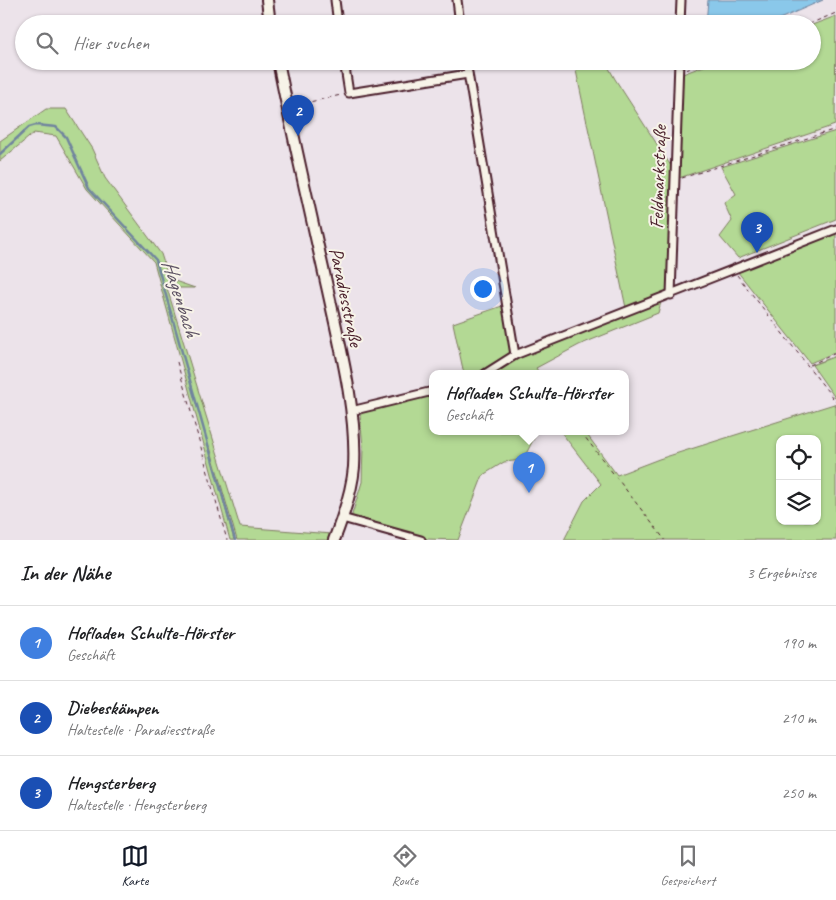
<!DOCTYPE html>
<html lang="de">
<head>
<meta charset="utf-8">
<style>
  :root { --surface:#fff; --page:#f6f6f6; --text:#202124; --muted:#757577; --line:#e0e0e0; --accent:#111827 }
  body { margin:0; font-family:Caveat,sans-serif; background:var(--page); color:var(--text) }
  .controls { position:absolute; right:15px; bottom:15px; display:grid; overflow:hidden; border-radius:10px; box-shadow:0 1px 4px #0004 }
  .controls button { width:45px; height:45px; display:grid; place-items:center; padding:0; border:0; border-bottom:1px solid var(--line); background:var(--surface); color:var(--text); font:25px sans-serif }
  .you { position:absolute; left:482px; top:288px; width:18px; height:18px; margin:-12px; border:4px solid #fff; border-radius:50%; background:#1a73e8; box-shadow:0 0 0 8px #1a73e833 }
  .badge { display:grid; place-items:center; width:32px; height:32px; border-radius:50%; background:var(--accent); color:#fff; font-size:16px; font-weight:700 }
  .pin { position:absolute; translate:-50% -41px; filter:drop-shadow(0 1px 2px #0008) }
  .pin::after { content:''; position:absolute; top:26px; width:18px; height:15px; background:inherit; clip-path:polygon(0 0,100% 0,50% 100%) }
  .popup { position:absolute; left:429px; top:370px; width:200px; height:65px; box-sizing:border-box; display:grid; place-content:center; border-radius:10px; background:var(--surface); filter:drop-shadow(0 1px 4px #0005); font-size:16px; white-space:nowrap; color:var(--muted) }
  .popup b { font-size:19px; color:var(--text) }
  .popup::after { content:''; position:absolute; left:50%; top:100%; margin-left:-10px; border:10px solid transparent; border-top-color:var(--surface) }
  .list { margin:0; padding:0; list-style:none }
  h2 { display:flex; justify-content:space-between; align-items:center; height:65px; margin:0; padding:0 20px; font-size:21px }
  h2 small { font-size:16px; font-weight:400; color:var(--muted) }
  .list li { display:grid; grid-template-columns:32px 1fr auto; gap:15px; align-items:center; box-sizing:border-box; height:75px; padding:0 20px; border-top:1px solid var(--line) }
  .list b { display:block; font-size:19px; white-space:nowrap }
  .list p { margin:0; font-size:16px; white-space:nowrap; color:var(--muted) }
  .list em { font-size:16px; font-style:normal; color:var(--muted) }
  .icon { flex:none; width:28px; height:28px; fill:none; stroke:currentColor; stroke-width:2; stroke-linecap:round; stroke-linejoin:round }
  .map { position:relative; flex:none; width:836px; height:540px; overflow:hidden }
  .search { position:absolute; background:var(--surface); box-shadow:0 1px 4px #0004; left:15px; right:15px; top:15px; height:55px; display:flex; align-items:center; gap:12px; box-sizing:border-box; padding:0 18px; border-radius:28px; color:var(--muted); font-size:19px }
  .sheet { height:290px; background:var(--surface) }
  nav { display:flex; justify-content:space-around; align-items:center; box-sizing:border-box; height:70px; border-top:1px solid var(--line); background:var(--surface); font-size:14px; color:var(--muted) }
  nav a { display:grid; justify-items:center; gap:2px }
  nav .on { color:var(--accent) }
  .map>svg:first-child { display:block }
  .green { fill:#b3d994; stroke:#7e7c60; fill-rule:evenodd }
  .water { fill:#8ac8ea; stroke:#70849e }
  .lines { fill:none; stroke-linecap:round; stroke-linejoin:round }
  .stream { stroke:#70849e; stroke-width:2.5 }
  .minor-casing { stroke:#4a1f2b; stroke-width:11 }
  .secondary-casing { stroke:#4a1f2b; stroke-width:14 }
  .path { stroke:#4a1f2b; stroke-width:1; stroke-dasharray:4 4; stroke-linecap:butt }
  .minor { stroke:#f7f3e8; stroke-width:7 }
  .secondary { stroke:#f7f3e8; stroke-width:10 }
  .labels { text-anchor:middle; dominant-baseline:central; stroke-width:4; stroke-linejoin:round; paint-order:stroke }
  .street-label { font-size:20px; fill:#4a1f2b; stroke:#f7f3e8 }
  .water-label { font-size:21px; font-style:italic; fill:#5d5264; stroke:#f7f3e8 }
</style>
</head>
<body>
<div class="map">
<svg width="836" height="540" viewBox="0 0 836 540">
  <rect width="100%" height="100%" fill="#ece3ea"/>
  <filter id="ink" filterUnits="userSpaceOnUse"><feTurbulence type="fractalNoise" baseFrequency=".02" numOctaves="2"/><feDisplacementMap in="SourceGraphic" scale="10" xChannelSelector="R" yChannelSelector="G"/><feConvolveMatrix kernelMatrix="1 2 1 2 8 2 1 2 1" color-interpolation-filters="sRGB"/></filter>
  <g filter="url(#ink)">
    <!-- green -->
    <g class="green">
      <polygon points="836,16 835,125 679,178 680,75 717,61 812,61 812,25"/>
      <polygon points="574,61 605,61 615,79 671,166 667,293 626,308"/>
      <polygon points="46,109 66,109 92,149 105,178 161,254 169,279 195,288 167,288 240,527 332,534 329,540 237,540 210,447 209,448 234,540 230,540 154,262 87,189 56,136 34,133 0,161 0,141"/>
      <polygon points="836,131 836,219 738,258 720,237 732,221 724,203 736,194 721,167"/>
      <polygon points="836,233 836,352 810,363 737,271"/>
      <polygon points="661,302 658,313 579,345 536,368 540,374 490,374 518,357"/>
      <polygon points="505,305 514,355 482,374 464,374 453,323"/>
      <polygon points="836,356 836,399 812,365"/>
      <polygon points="433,393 433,432 537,432 523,460 504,462 483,475 458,540 427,539 351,518 362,482 363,446 360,416 363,411"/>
      <path d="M834 404 836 406V540H564L584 501 601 484 561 432H585L617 475 659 459ZM780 439H817V521H780Z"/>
    </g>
    <!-- water -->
    <polygon class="water" points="708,0 823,0 768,24 706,24"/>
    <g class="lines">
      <!-- stream -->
      <polyline class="stream" points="0,154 29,127 36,125 56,127 66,137 89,188 156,260 235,540"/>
      <!-- minor casing -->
      <g class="minor-casing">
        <g id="minor">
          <polyline points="335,0 338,24"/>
          <polyline points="457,0 460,24"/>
          <polyline points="680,24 681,0"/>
          <polyline points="344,61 349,93 468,74"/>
          <polyline points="466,61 515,355"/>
          <polyline points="671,295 679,61"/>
          <polyline points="485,374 515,355 836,229"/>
          <polyline points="351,411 433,391"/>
          <polyline points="342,518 421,540"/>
        </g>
      </g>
      <!-- secondary casing -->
      <g class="secondary-casing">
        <g id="secondary">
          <polyline points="267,0 270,24"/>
          <path d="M278 61C293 138 311 215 328 291 340 346 357 411 354 467 352 492 343 517 334 540"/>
        </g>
      </g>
      <!-- path -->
      <g class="path">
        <polyline points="809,24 836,13"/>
        <polyline points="686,70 710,61"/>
        <polyline points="296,105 341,95"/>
        <polyline points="682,178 836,129"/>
        <polyline points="737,275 836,402"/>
        <polyline points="177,362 227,540"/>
        <polyline points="810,365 836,353"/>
        <polyline points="581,432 665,540"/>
      </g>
      <!-- minor -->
      <use href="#minor" class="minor"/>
      <!-- secondary -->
      <use href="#secondary" class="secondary"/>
    </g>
  </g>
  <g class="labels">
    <!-- street labels -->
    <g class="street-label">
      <text transform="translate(658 177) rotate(-88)">Feldmarkstraße</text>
      <text transform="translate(346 297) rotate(78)">Paradiesstraße</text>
    </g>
    <!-- water labels -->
    <g class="water-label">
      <text transform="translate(181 298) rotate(72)">Hagenbach</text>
    </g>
  </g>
</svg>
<div class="controls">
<button><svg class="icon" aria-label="locate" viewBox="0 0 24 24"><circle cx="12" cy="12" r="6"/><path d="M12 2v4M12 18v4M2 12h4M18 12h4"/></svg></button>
<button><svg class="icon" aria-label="layers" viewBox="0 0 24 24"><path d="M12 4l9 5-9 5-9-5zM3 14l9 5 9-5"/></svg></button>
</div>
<div class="you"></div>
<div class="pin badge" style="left:529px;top:493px;background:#3f7fe0">1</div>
<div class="popup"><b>Hofladen Schulte-Hörster</b>Geschäft</div>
<div class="pin badge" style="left:298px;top:136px;background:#1a4fb4">2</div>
<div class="pin badge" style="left:757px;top:253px;background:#1a4fb4">3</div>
<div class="search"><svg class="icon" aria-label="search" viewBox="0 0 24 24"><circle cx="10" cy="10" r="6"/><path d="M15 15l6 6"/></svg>Hier suchen</div>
</div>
<section class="sheet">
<h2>In der Nähe<small>3 Ergebnisse</small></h2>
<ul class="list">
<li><span class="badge" style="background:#3f7fe0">1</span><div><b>Hofladen Schulte-Hörster</b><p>Geschäft</p></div><em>190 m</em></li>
<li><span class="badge" style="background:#1a4fb4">2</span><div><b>Diebeskämpen</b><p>Haltestelle · Paradiesstraße</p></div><em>210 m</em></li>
<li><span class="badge" style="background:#1a4fb4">3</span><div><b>Hengsterberg</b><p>Haltestelle · Hengsterberg</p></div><em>250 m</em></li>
</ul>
</section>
<nav>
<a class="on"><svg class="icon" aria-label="map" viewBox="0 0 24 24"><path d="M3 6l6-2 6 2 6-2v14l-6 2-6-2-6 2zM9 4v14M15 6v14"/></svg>Karte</a>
<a><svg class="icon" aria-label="directions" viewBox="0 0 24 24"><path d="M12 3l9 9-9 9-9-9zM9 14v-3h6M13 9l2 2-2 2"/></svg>Route</a>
<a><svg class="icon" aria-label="saved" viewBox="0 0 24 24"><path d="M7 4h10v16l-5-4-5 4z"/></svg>Gespeichert</a>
</nav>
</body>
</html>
